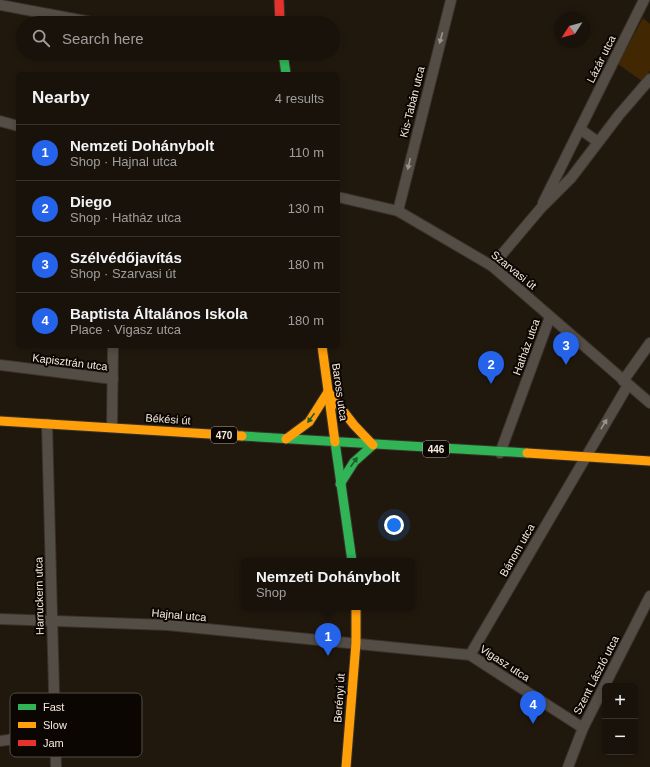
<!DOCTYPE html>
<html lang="en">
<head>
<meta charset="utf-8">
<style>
  :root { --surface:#19120a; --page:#221b13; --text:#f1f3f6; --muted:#9f9e9c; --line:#37322b; --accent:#2563eb }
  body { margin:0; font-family:Arial,sans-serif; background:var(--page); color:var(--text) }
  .controls { position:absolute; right:12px; bottom:12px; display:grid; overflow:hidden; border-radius:6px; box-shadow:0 2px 6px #0003 }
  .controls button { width:36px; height:36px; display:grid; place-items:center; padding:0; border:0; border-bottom:1px solid var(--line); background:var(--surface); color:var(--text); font:20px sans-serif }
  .compass { position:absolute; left:554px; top:12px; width:36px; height:36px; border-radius:50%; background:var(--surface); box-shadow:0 2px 6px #0003; rotate:234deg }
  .you { position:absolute; left:394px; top:525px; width:14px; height:14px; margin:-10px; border:3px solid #fff; border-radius:50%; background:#1a73e8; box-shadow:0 0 0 6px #1a73e833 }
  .badge { display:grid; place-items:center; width:26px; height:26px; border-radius:50%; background:var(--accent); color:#fff; font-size:13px; font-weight:700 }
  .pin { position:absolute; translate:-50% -33px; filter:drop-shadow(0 1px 2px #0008) }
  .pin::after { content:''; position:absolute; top:21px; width:14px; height:12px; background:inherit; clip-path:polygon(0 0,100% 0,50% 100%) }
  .popup { position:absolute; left:241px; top:558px; width:174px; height:52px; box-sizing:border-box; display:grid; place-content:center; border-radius:6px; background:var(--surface); filter:drop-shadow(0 1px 3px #0005); font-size:13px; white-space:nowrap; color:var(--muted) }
  .popup b { font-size:15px; color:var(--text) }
  .popup::after { content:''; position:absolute; left:50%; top:100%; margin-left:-8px; border:8px solid transparent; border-top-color:var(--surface) }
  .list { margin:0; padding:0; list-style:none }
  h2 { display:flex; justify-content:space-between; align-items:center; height:52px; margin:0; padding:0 16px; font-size:17px }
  h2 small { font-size:13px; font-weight:400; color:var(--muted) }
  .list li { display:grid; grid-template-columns:26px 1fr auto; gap:12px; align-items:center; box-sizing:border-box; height:56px; padding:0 16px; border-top:1px solid var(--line) }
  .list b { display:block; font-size:15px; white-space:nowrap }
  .list p { margin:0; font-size:13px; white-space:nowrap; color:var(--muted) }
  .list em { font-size:13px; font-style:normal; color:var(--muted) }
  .icon { flex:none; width:22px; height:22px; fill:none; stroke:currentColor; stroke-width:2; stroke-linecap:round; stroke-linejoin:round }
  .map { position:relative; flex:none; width:650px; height:767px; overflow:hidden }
  .search { position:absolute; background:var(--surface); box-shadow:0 2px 6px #0003; left:16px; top:16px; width:324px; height:44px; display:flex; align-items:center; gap:10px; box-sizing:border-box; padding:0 14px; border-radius:22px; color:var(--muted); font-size:15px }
  .panel { position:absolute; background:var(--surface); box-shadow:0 2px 6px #0003; left:16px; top:72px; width:324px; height:276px; border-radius:6px }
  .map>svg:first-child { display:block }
  .green { fill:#412803 }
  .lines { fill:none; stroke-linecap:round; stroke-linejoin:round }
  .street-casing { stroke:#39322b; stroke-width:12 }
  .fast-casing { stroke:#39322b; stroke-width:11 }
  .slow-casing { stroke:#39322b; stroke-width:11 }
  .jam-casing { stroke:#39322b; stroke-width:11 }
  .street { stroke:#544d45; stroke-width:10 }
  .fast { stroke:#30b455; stroke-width:9 }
  .slow { stroke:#ff9f0a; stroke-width:9 }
  .jam { stroke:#e5322d; stroke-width:9 }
  .oneway { fill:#9c948a }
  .oneway2 { fill:#1e5d2c }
  .labels { text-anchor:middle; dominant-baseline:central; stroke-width:4; stroke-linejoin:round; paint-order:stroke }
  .shield { fill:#0c0602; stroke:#afa69c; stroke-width:1 }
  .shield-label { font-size:10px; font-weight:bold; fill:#f5eade }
  .street-label { font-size:11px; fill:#f5eade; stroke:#0c0602 }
  .key { fill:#0c0602; stroke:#524a44; stroke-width:1 }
  .key-label { font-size:11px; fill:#f5eade }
</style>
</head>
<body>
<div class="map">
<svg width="650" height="767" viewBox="0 0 650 767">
  <rect width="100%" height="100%" fill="#21180d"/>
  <!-- green -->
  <polygon class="green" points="643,18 650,24 650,71 642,81 618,64"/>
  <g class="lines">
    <!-- street casing -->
    <g class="street-casing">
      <g id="street">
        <polyline points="0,5 96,23"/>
        <polyline points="0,121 18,126"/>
        <polyline points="580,129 598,142"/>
        <polyline points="338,197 398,211 492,266 650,403"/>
        <polyline points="543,203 644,0"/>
        <polyline points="398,211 451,0"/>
        <polyline points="492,266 541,208 571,178 619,115 650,79"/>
        <polyline points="0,365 113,379"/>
        <polyline points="623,381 650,343"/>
        <polyline points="47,424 56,767"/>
        <polyline points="112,427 113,346"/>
        <polyline points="500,453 550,317"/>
        <polyline points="0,619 167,625 470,655 583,728"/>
        <polyline points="470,655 628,385"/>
        <polyline points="0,741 55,733"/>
        <polyline points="568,767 583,728 650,596"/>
      </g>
    </g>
    <!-- fast casing -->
    <g class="fast-casing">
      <g id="fast">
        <polyline points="283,53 286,74"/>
        <polyline points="242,436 527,453"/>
        <polyline points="335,442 352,561"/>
        <polyline points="340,484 354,462 373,445"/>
      </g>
    </g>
    <!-- slow casing -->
    <g class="slow-casing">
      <g id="slow">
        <polyline points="322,346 335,442"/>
        <polyline points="329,393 354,425 373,445"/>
        <polyline points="0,421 242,436"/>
        <polyline points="286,439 309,422 328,392"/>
        <polyline points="527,453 650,461"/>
        <polyline points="346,767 356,643 356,607"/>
      </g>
    </g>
    <!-- jam casing -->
    <g class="jam-casing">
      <polyline id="jam" points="279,0 280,23"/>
    </g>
    <!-- street -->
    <use href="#street" class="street"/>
    <!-- fast -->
    <use href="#fast" class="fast"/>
    <!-- slow -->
    <use href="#slow" class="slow"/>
    <!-- jam -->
    <use href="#jam" class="jam"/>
  </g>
  <!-- one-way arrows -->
  <defs><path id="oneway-solid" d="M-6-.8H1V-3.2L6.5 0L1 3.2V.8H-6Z"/></defs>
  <g class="oneway">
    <use href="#oneway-solid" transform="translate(441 38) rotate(105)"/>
    <use href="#oneway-solid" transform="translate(409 164) rotate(103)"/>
    <use href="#oneway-solid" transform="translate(604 424) rotate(-59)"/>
  </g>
  <g class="oneway2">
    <use href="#oneway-solid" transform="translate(311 418) rotate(126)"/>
    <use href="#oneway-solid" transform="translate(354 462) rotate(-55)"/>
  </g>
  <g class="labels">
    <!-- shield labels -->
    <g class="shield">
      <rect x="211" y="427" width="26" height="16" rx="3"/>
      <rect x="423" y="441" width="26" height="16" rx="3"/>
    </g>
    <g class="shield-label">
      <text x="224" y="435">470</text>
      <text x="436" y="449">446</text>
    </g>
    <!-- street labels -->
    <g class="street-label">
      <text transform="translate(601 59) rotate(-64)">Lázár utca</text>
      <text transform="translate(412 102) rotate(-76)">Kis-Tabán utca</text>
      <text transform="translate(514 270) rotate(39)">Szarvasi út</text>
      <text transform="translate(526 347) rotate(-70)">Hatház utca</text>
      <text transform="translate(70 362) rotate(7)">Kapisztrán utca</text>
      <text transform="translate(340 392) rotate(82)">Baross utca</text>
      <text transform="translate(168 419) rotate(4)">Békési út</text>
      <text transform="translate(517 550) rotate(-60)">Bánom utca</text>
      <text transform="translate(39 596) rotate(-91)">Harruckern utca</text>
      <text transform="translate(179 615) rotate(5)">Hajnal utca</text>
      <text transform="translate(505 663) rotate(33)">Vigasz utca</text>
      <text transform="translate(596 675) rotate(-63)">Szent László utca</text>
      <text transform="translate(339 698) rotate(-86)">Berényi út</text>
    </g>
  </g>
  <!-- legend -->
  <rect x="10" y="693" width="132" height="64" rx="6" class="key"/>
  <rect x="18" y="704" width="18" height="6" fill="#30b455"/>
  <rect x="18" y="722" width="18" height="6" fill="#ff9f0a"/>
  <rect x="18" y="740" width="18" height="6" fill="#e5322d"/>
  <g class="key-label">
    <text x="43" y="711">Fast</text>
    <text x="43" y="729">Slow</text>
    <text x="43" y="747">Jam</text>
  </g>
</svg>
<div class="controls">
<button>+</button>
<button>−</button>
</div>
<svg class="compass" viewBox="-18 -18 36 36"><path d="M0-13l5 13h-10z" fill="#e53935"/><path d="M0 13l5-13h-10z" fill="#9f9e9c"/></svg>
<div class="you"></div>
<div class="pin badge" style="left:328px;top:656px">1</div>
<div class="popup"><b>Nemzeti Dohánybolt</b>Shop</div>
<div class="pin badge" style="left:491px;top:384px">2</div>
<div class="pin badge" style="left:566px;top:365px">3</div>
<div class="pin badge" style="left:533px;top:724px">4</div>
<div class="search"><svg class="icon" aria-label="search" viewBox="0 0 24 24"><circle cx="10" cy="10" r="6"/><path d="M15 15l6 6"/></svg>Search here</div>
<section class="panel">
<h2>Nearby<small>4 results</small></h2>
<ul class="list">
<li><span class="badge">1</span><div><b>Nemzeti Dohánybolt</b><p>Shop · Hajnal utca</p></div><em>110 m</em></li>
<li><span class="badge">2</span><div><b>Diego</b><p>Shop · Hatház utca</p></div><em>130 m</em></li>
<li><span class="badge">3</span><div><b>Szélvédőjavítás</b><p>Shop · Szarvasi út</p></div><em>180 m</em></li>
<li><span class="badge">4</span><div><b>Baptista Általános Iskola</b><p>Place · Vigasz utca</p></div><em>180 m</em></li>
</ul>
</section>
</div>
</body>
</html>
